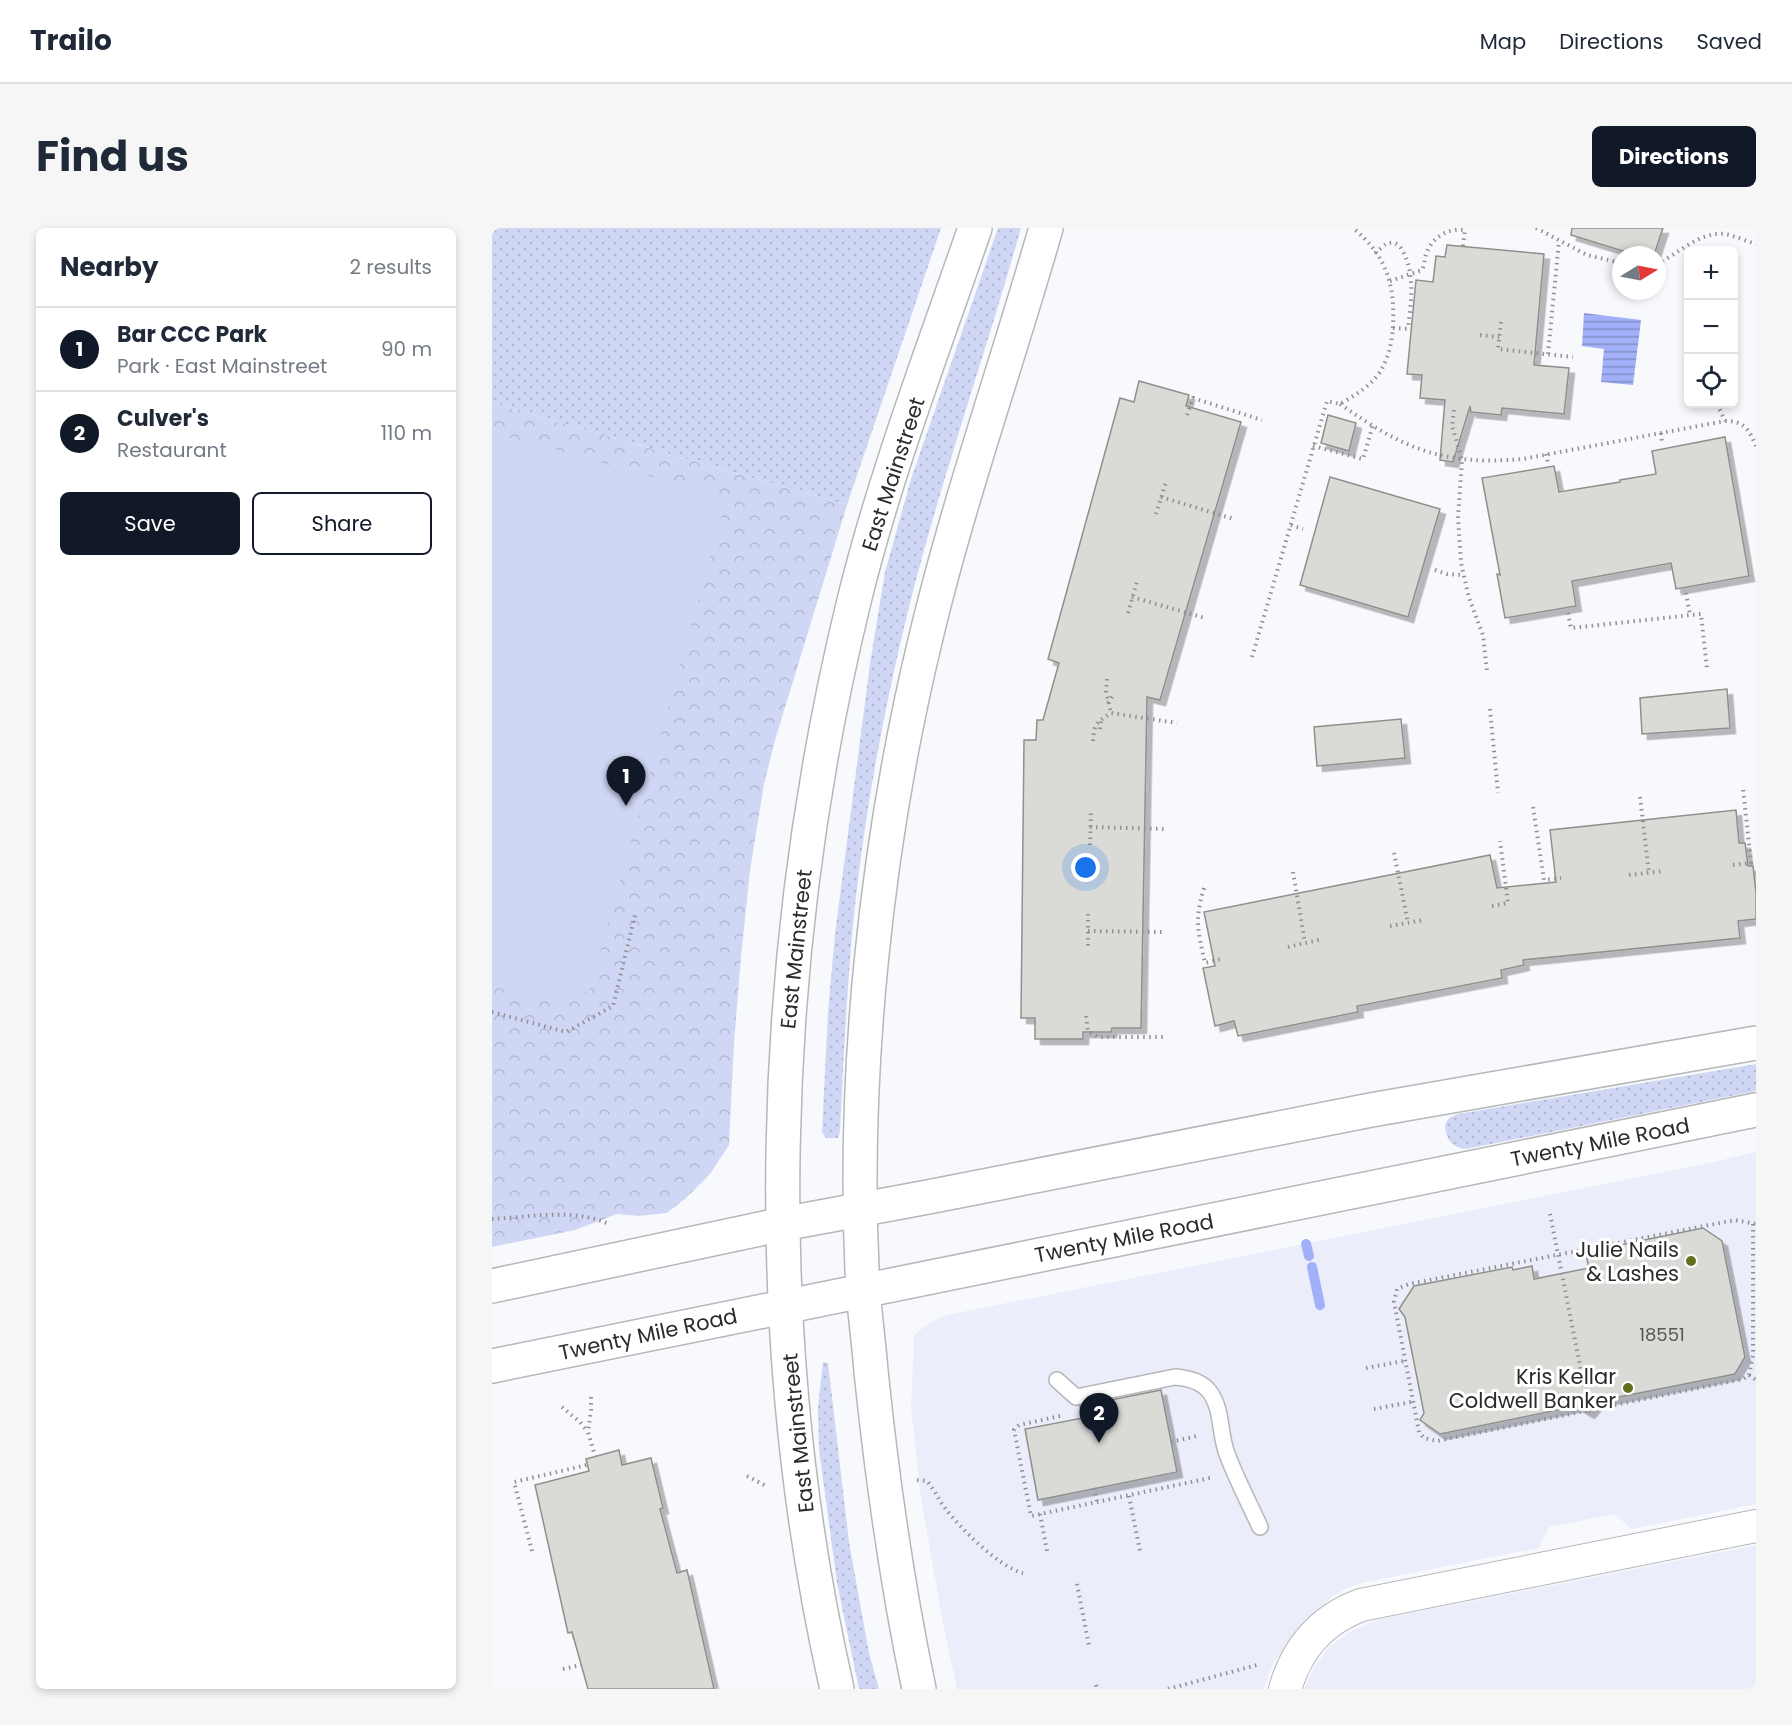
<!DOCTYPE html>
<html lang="en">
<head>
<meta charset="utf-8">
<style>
  :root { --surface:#fff; --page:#f6f6f7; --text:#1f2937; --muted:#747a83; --line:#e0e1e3; --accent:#111827 }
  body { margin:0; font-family:Poppins,sans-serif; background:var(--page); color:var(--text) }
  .controls { position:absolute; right:18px; top:18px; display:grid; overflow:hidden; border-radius:9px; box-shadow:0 3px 9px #0003 }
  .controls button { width:54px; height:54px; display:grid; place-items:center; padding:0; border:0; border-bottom:2px solid var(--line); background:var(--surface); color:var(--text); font:30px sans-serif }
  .compass { position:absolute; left:1120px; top:18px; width:54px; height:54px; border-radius:50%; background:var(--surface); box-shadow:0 3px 9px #0003; rotate:80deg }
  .you { position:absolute; left:594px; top:640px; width:21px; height:21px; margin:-15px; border:4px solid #fff; border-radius:50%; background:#1a73e8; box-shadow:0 0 0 9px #1a73e833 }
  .badge { display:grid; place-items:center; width:39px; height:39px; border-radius:50%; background:var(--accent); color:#fff; font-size:20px; font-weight:700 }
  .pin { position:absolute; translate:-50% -50px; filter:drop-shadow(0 2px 3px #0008) }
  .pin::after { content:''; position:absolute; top:32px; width:21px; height:18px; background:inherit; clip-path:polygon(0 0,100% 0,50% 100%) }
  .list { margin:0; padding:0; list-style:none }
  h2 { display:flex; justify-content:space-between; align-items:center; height:78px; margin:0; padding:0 24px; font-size:26px }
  h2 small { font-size:20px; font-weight:400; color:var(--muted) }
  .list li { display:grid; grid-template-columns:39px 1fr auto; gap:18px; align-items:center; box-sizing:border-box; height:84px; padding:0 24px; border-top:2px solid var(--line) }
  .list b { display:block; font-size:22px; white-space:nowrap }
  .list p { margin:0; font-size:20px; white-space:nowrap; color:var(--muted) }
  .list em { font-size:20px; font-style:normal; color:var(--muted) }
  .actions { display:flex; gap:12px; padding:18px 24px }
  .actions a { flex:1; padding:14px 0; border:2px solid var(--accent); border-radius:9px; text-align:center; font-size:21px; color:var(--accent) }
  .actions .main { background:var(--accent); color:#fff }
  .icon { flex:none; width:33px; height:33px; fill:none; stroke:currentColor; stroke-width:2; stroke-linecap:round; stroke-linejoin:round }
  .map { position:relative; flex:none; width:1264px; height:1461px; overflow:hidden; border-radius:9px }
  header { display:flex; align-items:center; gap:36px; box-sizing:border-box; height:84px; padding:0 30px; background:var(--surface); border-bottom:2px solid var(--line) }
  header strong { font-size:28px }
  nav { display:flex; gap:33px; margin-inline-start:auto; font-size:21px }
  .intro { display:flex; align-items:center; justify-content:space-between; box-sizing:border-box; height:144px; padding:0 36px }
  h1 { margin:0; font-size:42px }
  .button { padding:15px 27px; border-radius:9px; background:var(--accent); color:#fff; font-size:21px; font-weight:700 }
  main { display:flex; gap:36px; padding:0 36px }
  aside { flex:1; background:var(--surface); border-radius:9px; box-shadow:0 3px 9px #0003 }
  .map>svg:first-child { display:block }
  .built { fill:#ebeefa }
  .grass { fill:url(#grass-dots) }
  .park { fill:url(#park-crowns) }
  .pitch { fill:#d0d7f5 }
  .water { fill:url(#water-rules) }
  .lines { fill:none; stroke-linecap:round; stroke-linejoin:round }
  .stream { stroke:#a1b0f8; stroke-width:10 }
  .building { fill:#dadbd7; stroke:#8f908c; stroke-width:1.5; filter:url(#shadow) }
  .service-casing { stroke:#b6b7bb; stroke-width:18 }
  .minor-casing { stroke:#b6b7bb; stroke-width:34 }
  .secondary-casing { stroke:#b6b7bb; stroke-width:36 }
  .primary-casing { stroke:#b6b7bb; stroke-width:36 }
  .path { stroke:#8f9093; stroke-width:4; stroke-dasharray:1.5 4.5; stroke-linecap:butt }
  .service { stroke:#fff; stroke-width:15 }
  .minor { stroke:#fff; stroke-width:32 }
  .secondary { stroke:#fff; stroke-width:33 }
  .primary { stroke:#fff; stroke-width:33 }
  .poi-dot { fill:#61701c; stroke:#fff; stroke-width:2 }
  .labels { text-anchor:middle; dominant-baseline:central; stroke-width:6; stroke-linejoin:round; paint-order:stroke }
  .number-label { font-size:18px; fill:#575758 }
  .street-label { font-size:21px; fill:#2b2b2d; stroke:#fff }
  .poi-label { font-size:21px; fill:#2b2b2d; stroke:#fff; text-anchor:end }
</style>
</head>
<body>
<header>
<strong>Trailo</strong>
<nav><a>Map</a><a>Directions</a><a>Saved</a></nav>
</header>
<div class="intro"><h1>Find us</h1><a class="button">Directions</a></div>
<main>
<aside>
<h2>Nearby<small>2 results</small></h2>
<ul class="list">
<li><span class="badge">1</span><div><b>Bar CCC Park</b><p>Park · East Mainstreet</p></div><em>90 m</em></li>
<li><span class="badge">2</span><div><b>Culver's</b><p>Restaurant</p></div><em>110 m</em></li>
</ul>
<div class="actions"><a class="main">Save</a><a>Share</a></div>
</aside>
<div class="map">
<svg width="1264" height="1461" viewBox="0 0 1264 1461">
  <defs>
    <pattern id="grass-dots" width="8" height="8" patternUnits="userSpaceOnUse" patternTransform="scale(1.5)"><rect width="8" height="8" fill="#d0d7f5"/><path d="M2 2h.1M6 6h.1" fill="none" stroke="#b3b9d2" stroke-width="1.8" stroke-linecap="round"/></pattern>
    <pattern id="park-crowns" width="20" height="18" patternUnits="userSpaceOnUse" patternTransform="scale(1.5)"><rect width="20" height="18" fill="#d0d7f5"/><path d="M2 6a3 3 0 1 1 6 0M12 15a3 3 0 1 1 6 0" fill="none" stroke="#b3b9d2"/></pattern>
    <pattern id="water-rules" width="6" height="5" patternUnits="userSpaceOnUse" patternTransform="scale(1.5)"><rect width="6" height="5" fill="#a1b0f8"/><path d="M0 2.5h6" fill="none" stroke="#838fc9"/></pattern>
    <filter id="shadow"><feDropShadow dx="5.5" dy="5.5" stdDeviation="0" flood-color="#0004"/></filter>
  </defs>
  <rect width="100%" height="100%" fill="#f7f9fd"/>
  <!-- built -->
  <g class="built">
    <polygon points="1264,924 1264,1276 1140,1301 1122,1286 1057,1299 1047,1320 874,1354 857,1359 844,1366 833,1375 807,1401 780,1437 772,1461 465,1461 450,1390 429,1270 419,1180 422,1107 433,1098 451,1088 460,1086 1222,934"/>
    <polygon points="1264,1317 1264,1461 812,1461 821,1441 838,1418 861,1402 885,1392"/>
  </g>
  <!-- grass -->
  <g class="grass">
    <polygon points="0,0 449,0 355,277 0,175"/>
    <path d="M506 0H529C493 128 448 254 416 383 389 493 369 605 359 718 354 779 351 841 348 903L346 910H334L330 904 336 784 343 706 378 436 393 344 419 251Z"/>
    <path d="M1264 836V863L974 921C959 919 954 911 953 897L957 890 966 886Z"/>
    <polygon points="331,1134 336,1135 357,1314 377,1425 387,1461 367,1461 345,1355 327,1221 326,1180"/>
  </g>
  <!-- park -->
  <polygon class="park" points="0,175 355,277 283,512 272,556 258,642 249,729 242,815 237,917 218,946 194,970 175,985 147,988 125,986 83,1002 0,1019"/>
  <!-- pitch -->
  <polygon class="pitch" points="0,205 235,269 98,761 70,778 0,758"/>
  <!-- water -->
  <polygon class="water" points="1092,85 1149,92 1141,157 1109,154 1112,121 1090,118"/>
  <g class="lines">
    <!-- stream -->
    <g class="stream">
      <polyline points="814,1016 817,1028"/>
      <polyline points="820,1039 828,1077"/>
    </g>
  </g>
  <!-- building -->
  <g class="building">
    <polygon points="1080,0 1171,0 1162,27 1144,27 1079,7"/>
    <polygon points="955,17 1052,26 1042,137 1077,140 1072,186 1010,180 1009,187 979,184 978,178 961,234 948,232 953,172 928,170 930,147 915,146 924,52 941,54 944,28 953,29"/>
    <polygon points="647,153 697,167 694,178 749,194 668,472 655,469 649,800 620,800 619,804 591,804 591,811 543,811 543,790 529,790 532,512 544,512 545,492 551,492 567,435 556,431 628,170 642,174"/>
    <polygon points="836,187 864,195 857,223 829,215"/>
    <polygon points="1233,209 1257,348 1184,361 1179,335 1080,353 1084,378 1013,390 1005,346 1008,347 990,250 1062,238 1067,264 1128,254 1128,252 1164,246 1160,223"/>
    <polygon points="838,249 948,281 916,389 808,357"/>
    <polygon points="1235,461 1238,500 1150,506 1148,470"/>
    <polygon points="909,491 913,530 825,538 822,499"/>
    <polygon points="1244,582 1247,615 1253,615 1256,638 1261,638 1264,665 1264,691 1246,693 1248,710 1031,732 1032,737 1009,742 1010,750 865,778 866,784 746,808 742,793 723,798 711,740 723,738 712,684 998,627 1005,660 1064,654 1058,602"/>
    <polygon points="1211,1000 1230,1013 1253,1129 1243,1146 1107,1173 1097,1185 1085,1178 948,1206 928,1192 932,1185 913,1089 907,1081 922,1058 1020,1039 1021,1042 1040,1038 1042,1051 1097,1040 1094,1027 1114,1023 1113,1020"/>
    <polygon points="669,1162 685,1244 546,1272 533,1201 591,1190 588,1178"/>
    <polygon points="127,1222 130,1237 159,1230 171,1280 168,1281 185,1345 195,1342 222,1461 96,1461 80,1404 76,1405 43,1257 97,1243 94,1231"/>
  </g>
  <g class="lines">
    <!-- service casing -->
    <g class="service-casing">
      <path id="service" d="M565 1152 584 1169 683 1149C695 1150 709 1153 717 1163 731 1181 727 1205 735 1226 744 1250 757 1275 768 1299"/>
    </g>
    <!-- minor casing -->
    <g class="minor-casing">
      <path id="minor" d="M793 1461C805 1420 829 1392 869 1377L1264 1298"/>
    </g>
    <!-- secondary casing -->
    <g class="secondary-casing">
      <g id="secondary">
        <polyline points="0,1058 291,996 436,969 879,882 1264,815"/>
        <polyline points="0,1138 1264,882"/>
      </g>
    </g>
    <!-- primary casing -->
    <g class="primary-casing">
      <g id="primary">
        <path d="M345 1461C265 1109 276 728 361 377 392 249 440 125 483 0"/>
        <path d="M427 1461C405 1356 390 1250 379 1143 377 1116 373 1089 371 1061 359 850 384 615 434 409 467 271 515 136 554 0"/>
      </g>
    </g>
    <!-- path -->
    <g class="path">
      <polyline points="1044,0 1095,27 1129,35"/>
      <polyline points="971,18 973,1"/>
      <path d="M883 25C887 22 891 18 894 16 901 13 907 16 910 22 924 46 919 75 916 101"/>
      <path d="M1165 36C1186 26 1208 3 1233 6 1243 8 1254 13 1264 16"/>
      <path d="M898 53 930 42C933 36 932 30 935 24 941 8 957 0 973 2"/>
      <polyline points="1009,94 1006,121 1081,129"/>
      <polyline points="901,100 920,101"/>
      <polyline points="988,107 1007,109"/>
      <polyline points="1056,126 1067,13"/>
      <path d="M848 176C912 221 951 238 1031 231L1233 193C1252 193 1257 201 1264 218"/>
      <polyline points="1225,176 1233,193"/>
      <polyline points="962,182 960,198 970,232 966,290 969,335 977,370 991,407 995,444"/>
      <polyline points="695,187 701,170 770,192"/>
      <polyline points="1169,205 1170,215"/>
      <polyline points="821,218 871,231 881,197"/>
      <polyline points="1054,226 1056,235"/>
      <polyline points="669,269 742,291"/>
      <polyline points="664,286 674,254"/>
      <polyline points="799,297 811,301"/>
      <polyline points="943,342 955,346 971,347"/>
      <polyline points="1194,365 1198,387"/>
      <polyline points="640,369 713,390"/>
      <polyline points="636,385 645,353"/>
      <polyline points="1076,385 1079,400 1209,386 1215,441"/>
      <path d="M760 429 835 173 848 176C863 167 878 159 888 144 896 131 900 115 901 99 903 57 895 28 861 0"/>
      <polyline points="615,451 614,463 619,485"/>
      <polyline points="616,475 621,467"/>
      <polyline points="998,481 1006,565"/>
      <polyline points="608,501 609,493"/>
      <path d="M601 513C602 496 605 494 619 485L685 495"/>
      <polyline points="1148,569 1157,645"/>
      <polyline points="1041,579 1052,652 1069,650"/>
      <polyline points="598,599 673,601"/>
      <polyline points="598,617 599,583"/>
      <polyline points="902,625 916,695"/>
      <polyline points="1241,637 1259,635 1251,560"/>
      <polyline points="801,644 813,715"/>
      <polyline points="1137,647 1172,643"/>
      <path d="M712 660C702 693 706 703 713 735L729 731"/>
      <polyline points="1000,678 1016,675 1008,613"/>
      <polyline points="596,686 596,721"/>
      <polyline points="898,698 932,692"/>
      <polyline points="596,703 672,704"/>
      <polyline points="796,719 831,711"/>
      <polyline points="0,784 74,804 121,778 143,687"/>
      <polyline points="594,788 596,803 606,809 671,809"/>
      <polyline points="1058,986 1097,1183"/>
      <path d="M0 991C38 989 81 980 117 996"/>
      <polyline points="1261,996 1261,1128 1257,1147 1251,1151 945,1213 932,1210 927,1204 902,1074 905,1061 917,1056 1243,992 1264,996"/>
      <polyline points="874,1140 912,1133"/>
      <polyline points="1257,1147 1264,1152"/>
      <polyline points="99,1169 99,1182 96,1204 103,1228"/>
      <polyline points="70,1179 88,1194 95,1203"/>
      <polyline points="882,1181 919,1174"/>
      <polyline points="568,1188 527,1197 522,1202 539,1288 718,1250"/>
      <polyline points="679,1214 705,1208"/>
      <polyline points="255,1248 276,1259"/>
      <path d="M425 1252 435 1253C442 1261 446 1271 453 1280 467 1299 508 1340 531 1345"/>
      <polyline points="602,1260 605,1274"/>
      <polyline points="637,1268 648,1323"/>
      <polyline points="548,1286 555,1323"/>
      <polyline points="40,1323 22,1254 95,1237"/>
      <polyline points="585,1356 597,1418"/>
      <polyline points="71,1441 89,1437"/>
      <polyline points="604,1457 605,1461"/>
      <polyline points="676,1461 765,1437"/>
    </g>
    <!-- service -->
    <use href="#service" class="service"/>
    <!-- minor -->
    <use href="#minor" class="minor"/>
    <!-- secondary -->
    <use href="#secondary" class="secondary"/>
    <!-- primary -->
    <use href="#primary" class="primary"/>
  </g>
  <!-- markers -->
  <g class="poi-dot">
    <circle cx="1199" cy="1033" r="6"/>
    <circle cx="1136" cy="1160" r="6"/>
  </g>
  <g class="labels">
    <!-- number labels -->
    <g class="number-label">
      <text x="1170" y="1106">18551</text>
    </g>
    <!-- street labels -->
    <g class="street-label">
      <text transform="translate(401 246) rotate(-72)">East Mainstreet</text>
      <text transform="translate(304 721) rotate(-84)">East Mainstreet</text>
      <text transform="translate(1108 914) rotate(-11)">Twenty Mile Road</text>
      <text transform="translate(632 1010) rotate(-11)">Twenty Mile Road</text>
      <text transform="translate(156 1106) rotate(-12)">Twenty Mile Road</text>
      <text transform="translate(306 1205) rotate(-96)">East Mainstreet</text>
    </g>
    <!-- poi labels -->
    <g class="poi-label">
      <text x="1187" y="1021">Julie Nails<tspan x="1187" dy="24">&amp; Lashes</tspan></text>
      <text x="1124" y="1148">Kris Kellar<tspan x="1124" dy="24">Coldwell Banker</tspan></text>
    </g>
  </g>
</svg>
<div class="controls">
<button>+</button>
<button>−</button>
<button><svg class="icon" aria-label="locate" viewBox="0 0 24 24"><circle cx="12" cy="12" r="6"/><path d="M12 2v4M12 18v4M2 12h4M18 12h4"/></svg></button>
</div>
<svg class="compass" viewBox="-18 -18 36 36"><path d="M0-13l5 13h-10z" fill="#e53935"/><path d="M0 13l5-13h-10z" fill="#747a83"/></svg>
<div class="you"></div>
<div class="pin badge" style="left:134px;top:578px">1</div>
<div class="pin badge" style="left:607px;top:1215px">2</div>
</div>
</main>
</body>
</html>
